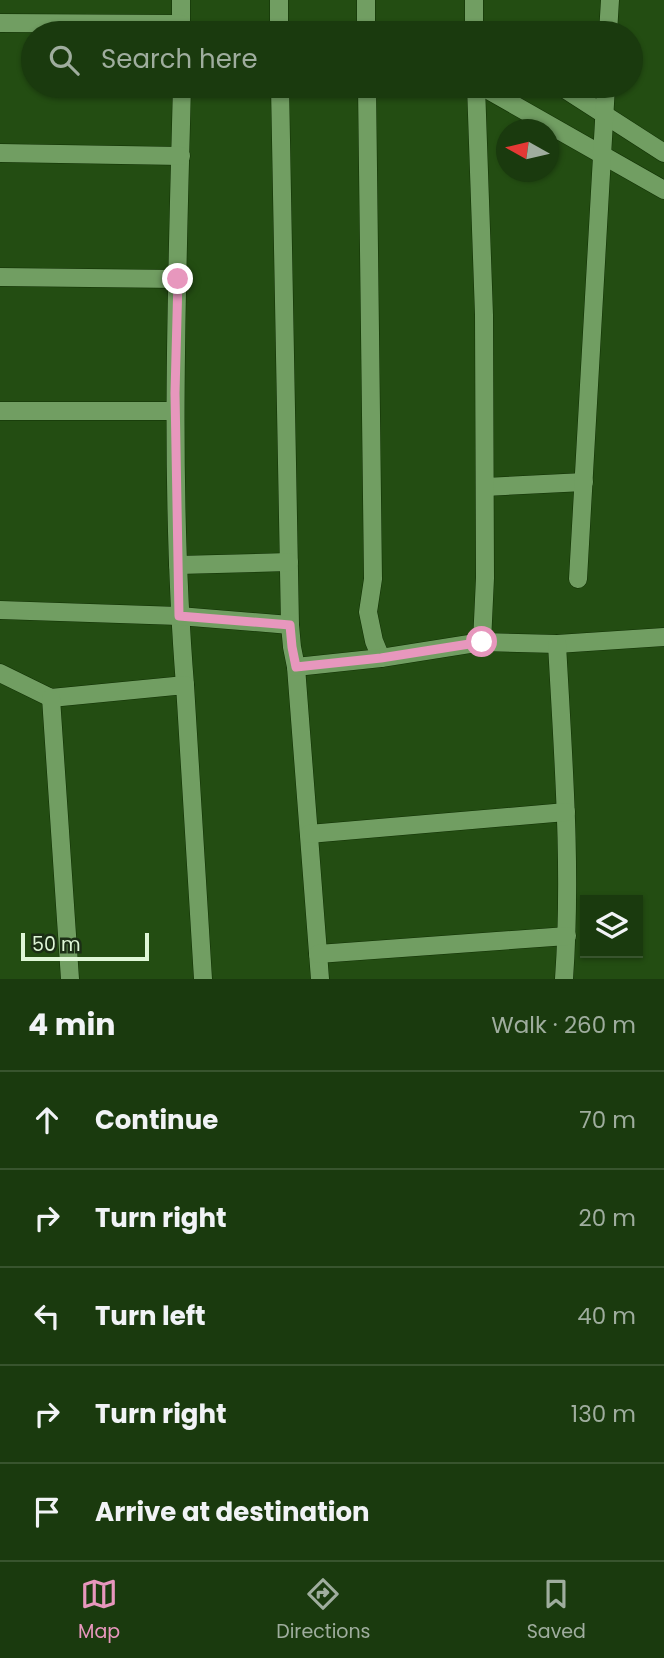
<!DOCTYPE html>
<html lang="en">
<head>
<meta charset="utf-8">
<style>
  :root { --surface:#1a3a0e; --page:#234117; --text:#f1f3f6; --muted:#9fad9e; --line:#38542e; --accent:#e797bd }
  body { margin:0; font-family:Poppins,sans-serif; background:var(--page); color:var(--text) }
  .controls { position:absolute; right:21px; bottom:21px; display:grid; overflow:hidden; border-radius:0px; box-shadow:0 2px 5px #0004 }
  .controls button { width:63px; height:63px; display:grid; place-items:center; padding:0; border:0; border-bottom:2px solid var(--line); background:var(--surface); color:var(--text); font:35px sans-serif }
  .compass { position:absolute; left:496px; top:119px; width:63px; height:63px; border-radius:50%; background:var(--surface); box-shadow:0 2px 5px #0004; rotate:278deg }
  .scale { position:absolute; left:21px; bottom:18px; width:128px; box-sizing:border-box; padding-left:7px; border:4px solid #dff7d7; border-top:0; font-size:19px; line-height:24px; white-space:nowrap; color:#dff7d7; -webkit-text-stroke:5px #1b2e15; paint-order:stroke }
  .stop { position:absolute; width:21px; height:21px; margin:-16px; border:5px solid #e797bd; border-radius:50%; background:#fff }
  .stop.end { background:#e797bd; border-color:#fff; box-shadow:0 2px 7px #0008 }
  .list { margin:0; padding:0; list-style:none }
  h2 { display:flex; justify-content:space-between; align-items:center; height:91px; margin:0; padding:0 28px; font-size:30px }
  h2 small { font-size:23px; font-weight:400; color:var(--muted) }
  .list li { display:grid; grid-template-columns:46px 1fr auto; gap:21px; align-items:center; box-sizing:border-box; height:98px; padding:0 28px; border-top:2px solid var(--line) }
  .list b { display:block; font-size:26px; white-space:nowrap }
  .list em { font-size:23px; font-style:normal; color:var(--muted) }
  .icon { flex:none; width:38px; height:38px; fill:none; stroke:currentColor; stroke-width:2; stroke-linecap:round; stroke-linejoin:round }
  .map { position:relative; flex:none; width:664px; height:979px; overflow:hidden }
  .search { position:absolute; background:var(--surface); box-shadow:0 2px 5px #0004; left:21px; right:21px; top:21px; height:77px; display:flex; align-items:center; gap:18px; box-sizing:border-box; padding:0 24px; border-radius:38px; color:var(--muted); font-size:26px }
  .sheet { height:581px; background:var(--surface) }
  nav { display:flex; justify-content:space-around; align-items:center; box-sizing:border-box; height:98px; border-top:2px solid var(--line); background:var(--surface); font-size:19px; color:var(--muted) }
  nav a { display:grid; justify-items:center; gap:4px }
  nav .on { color:var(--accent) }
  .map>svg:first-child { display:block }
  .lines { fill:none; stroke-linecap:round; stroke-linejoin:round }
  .minor-casing { stroke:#113004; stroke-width:19 }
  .minor { stroke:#719e62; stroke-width:18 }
  .route { stroke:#e797bd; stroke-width:9 }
</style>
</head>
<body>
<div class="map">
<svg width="664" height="979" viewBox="0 0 664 979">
  <rect width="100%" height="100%" fill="#234d12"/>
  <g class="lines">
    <!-- minor casing -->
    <g class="minor-casing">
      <g id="minor">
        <polyline points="181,0 181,33"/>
        <polyline points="279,0 279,33"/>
        <polyline points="366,0 366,33"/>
        <polyline points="474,0 474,33"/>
        <polyline points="0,23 181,24"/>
        <polyline points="608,33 610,0"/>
        <path d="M182 86C177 285 169 486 185 685"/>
        <polyline points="280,86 290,625 292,647 296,667 320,979"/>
        <polyline points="367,86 373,579 368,612 374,641 381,658"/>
        <polyline points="481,86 664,190"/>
        <polyline points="560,86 664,153"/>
        <polyline points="0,153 181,156"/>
        <polyline points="0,277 178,279"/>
        <polyline points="0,411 175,411"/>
        <polyline points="485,487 584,482"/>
        <polyline points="178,565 289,562"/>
        <polyline points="578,579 606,86"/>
        <polyline points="0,610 179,616 290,625"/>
        <polyline points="482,642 557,644 664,637"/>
        <path d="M557 644C563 756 572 868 564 979"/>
        <polyline points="296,667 381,658 482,642 485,578 484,315 476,86"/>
        <polyline points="0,673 51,698 185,685 203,979"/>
        <polyline points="51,698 70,979"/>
        <polyline points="309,834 566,812"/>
        <polyline points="318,954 567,936"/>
      </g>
    </g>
    <!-- minor -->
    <use href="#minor" class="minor"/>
  </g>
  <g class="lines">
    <!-- route -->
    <polyline class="route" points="178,279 175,393 179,616 290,625 292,647 296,667 381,658 482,642"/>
  </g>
</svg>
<div class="controls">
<button><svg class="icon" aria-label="layers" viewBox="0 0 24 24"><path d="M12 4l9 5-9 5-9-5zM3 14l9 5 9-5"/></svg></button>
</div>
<svg class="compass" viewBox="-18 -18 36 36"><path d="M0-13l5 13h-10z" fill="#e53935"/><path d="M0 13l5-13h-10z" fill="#9fad9e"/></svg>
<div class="scale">50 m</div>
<div class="stop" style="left:482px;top:642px"></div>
<div class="stop end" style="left:178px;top:279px"></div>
<div class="search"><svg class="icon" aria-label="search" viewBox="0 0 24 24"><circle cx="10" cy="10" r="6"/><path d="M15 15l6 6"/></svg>Search here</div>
</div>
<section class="sheet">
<h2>4 min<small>Walk · 260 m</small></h2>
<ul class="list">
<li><svg class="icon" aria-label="ahead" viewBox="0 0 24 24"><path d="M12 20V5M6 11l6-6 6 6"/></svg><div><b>Continue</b></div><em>70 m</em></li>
<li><svg class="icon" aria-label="right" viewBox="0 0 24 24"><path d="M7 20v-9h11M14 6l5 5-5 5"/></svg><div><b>Turn right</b></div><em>20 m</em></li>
<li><svg class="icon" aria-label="left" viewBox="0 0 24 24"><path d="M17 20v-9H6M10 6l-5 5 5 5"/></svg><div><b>Turn left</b></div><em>40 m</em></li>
<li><svg class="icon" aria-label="right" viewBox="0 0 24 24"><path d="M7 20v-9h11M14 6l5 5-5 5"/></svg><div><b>Turn right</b></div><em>130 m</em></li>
<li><svg class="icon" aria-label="arrive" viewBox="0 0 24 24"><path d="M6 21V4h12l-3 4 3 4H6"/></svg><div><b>Arrive at destination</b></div></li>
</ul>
</section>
<nav>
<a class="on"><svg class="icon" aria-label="map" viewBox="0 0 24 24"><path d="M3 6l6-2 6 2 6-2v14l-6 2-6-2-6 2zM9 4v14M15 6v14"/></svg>Map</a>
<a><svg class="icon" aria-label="directions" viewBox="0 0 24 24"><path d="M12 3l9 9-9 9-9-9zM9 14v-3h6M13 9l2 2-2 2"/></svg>Directions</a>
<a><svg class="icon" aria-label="saved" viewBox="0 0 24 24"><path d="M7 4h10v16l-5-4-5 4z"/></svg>Saved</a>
</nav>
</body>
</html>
